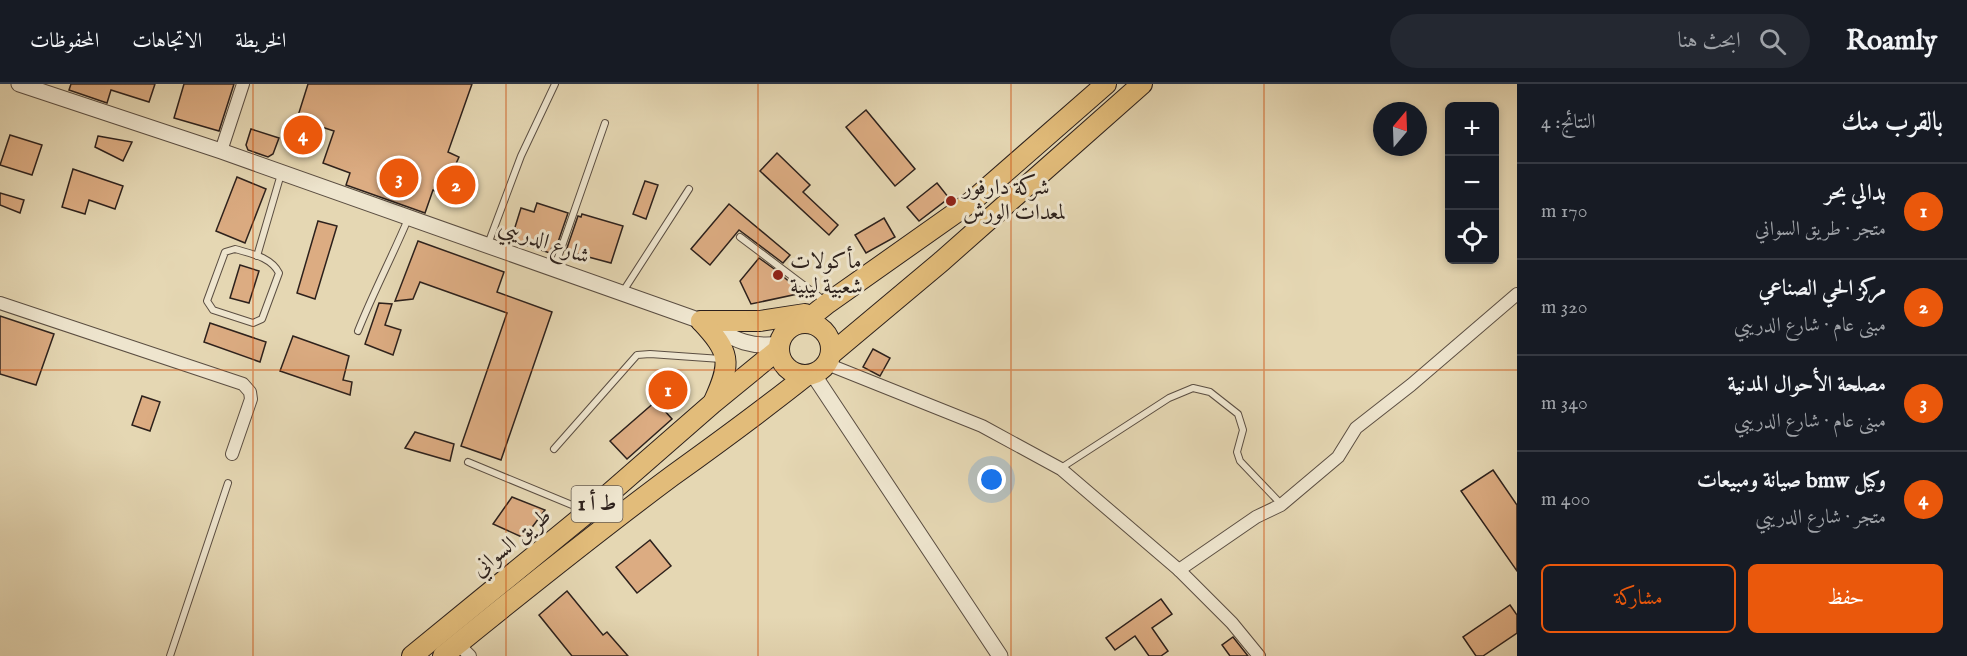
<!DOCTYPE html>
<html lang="ar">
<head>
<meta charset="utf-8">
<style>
  :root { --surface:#171b24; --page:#242831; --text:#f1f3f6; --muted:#9ea1a6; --line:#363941; --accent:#ea580c }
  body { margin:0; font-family:"IM FELL English",Amiri,serif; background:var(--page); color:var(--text); direction:rtl }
  .controls { position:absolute; right:18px; top:18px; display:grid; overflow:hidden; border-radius:9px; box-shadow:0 3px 9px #0003 }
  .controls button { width:54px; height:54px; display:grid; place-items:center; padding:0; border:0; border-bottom:2px solid var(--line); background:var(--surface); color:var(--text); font:30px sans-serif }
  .compass { position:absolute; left:1373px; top:18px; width:54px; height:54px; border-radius:50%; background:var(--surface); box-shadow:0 3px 9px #0003; rotate:19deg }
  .you { position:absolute; left:992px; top:396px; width:21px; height:21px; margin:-15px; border:4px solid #fff; border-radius:50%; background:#1a73e8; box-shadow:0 0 0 9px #1a73e833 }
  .badge { display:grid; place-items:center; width:39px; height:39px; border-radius:50%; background:var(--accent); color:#fff; font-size:20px; font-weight:700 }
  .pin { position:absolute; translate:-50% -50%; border:3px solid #fff; box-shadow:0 2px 6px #0006 }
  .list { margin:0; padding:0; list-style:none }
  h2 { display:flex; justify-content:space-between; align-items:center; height:78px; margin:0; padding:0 24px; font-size:26px }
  h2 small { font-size:20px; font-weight:400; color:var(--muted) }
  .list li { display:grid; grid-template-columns:39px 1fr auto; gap:18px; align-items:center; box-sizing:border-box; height:96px; padding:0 24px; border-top:2px solid var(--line) }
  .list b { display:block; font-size:22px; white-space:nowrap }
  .list p { margin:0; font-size:20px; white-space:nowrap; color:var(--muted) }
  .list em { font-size:20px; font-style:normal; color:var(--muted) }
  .actions { display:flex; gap:12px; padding:18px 24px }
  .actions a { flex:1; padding:14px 0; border:2px solid var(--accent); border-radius:9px; text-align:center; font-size:21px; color:var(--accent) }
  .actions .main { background:var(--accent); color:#fff }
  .icon { flex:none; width:33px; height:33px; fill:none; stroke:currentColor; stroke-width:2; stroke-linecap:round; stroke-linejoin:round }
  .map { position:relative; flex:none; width:1517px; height:572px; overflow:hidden; direction:ltr }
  header { display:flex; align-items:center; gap:36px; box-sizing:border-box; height:84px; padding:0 30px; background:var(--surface); border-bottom:2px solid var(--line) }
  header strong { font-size:28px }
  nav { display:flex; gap:33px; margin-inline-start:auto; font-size:21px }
  .search { width:420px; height:54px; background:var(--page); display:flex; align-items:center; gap:15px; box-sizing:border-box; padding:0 21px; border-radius:33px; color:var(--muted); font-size:22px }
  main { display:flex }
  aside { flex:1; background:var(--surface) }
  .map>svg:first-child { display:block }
  .building { fill:#dcac82; stroke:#2d211c; stroke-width:1.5 }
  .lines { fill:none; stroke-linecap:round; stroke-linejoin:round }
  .service-casing { stroke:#5b4e42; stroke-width:8 }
  .minor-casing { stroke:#5b4e42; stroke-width:14 }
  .tertiary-casing { stroke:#5b4e42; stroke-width:17 }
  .trunk-casing { stroke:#2d211c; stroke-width:22 }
  .service { stroke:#eee5ce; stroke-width:6 }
  .minor { stroke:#eee5ce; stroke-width:12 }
  .tertiary { stroke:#eee5ce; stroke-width:15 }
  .trunk { stroke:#e2bc7a; stroke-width:20 }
  .grid { fill:none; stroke:#cc510e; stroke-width:1.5; stroke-opacity:0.55 }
  .poi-dot { fill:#8f2418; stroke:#eee5ce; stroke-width:2 }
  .labels { text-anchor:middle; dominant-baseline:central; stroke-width:6; stroke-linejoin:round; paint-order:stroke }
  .shield { fill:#eee5ce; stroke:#675c51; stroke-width:1.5 }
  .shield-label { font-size:21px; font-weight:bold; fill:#2d211c }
  .poi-label { font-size:22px; fill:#2d211c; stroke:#eee5ce; text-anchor:start }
  .street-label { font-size:22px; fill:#2d211c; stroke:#eee5ce }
</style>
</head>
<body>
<header>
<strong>Roamly</strong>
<div class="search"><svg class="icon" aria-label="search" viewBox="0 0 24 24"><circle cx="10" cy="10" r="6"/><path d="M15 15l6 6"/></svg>ابحث هنا</div>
<nav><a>الخريطة</a><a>الاتجاهات</a><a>المحفوظات</a></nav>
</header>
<main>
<aside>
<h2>بالقرب منك<small>النتائج: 4</small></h2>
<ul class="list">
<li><span class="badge">1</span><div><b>بدالي بحر</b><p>متجر · طريق السواني</p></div><em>170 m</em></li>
<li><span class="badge">2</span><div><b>مركز الحي الصناعي</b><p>مبنى عام · شارع الدريبي</p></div><em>320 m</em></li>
<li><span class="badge">3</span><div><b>مصلحة الأحوال المدنية</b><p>مبنى عام · شارع الدريبي</p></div><em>340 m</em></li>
<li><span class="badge">4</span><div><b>وكيل bmw صيانة ومبيعات</b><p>متجر · شارع الدريبي</p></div><em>400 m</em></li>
</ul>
<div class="actions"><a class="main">حفظ</a><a>مشاركة</a></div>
</aside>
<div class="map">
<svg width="1517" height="572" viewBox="0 0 1517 572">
  <rect width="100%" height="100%" fill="#e5d7b3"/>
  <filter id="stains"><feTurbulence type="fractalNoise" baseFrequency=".00333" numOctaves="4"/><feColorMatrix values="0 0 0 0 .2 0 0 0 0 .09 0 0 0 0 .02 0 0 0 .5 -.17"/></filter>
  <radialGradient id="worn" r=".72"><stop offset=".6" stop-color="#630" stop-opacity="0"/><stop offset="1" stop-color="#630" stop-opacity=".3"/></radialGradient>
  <!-- building -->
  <g class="building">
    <polygon points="71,0 155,0 149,18 111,6 107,19 69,6"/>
    <polygon points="184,0 234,0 219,47 174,34"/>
    <polygon points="308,0 472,0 448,68 459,73 442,110 433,106 425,129 346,101 350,89 323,79 334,47 297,35"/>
    <polygon points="866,26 915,85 895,102 846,43"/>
    <polygon points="251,45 279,54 273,70 268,73 248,66 246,61"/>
    <polygon points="10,51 42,61 32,91 0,81"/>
    <polygon points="98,52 132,58 123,77 95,63"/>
    <polygon points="777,69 810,101 803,108 838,141 829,151 760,87"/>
    <polygon points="73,85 123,102 115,125 89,116 85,130 62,123"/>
    <polygon points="237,93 266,105 245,159 216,147"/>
    <polygon points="645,97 658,101 646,135 633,130"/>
    <polygon points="937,99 949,114 919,137 907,123"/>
    <polygon points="0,109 24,116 20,129 0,121"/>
    <polygon points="537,119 568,129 556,164 552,163 550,169 511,156 521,124 534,128"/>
    <polygon points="729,120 790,171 783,179 739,146 710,181 691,165"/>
    <polygon points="582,130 623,142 611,179 566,167 578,132 581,133"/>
    <polygon points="884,134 895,153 866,169 855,151"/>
    <polygon points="318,137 337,142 315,215 297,209"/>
    <polygon points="418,157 504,188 497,208 552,228 501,376 461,362 507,229 420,198 413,215 395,217"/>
    <polygon points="759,174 777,187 802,209 751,220 740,197"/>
    <polygon points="240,181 259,187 249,219 230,214"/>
    <polygon points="379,219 392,220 385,241 401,246 393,271 365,260"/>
    <polygon points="0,232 54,250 36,301 0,290"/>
    <polygon points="210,239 266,258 260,278 204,258"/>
    <polygon points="293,252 349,272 343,296 352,298 350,311 280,287"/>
    <polygon points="873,265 890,274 880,292 863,283"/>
    <polygon points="142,312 160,318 150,347 132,341"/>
    <polygon points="656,317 672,335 627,375 610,357"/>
    <polygon points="415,348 454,360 450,377 405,364"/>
    <polygon points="1493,386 1517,421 1517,487 1461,407"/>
    <polygon points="512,413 545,426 524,454 493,440"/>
    <polygon points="650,456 671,482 637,509 616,483"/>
    <polygon points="567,507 603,551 607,548 628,572 572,572 539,531"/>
    <polygon points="1161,515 1172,530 1152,544 1168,567 1161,572 1149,572 1135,552 1115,566 1106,554"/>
    <polygon points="1510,521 1517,531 1517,549 1483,572 1476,572 1463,553"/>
    <polygon points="1233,553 1248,572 1230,572 1222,561"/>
  </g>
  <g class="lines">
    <!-- service casing -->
    <g class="service-casing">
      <g id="service">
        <polyline points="740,153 826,218"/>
        <polyline points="488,160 521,72 555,0"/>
        <path d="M235 165C252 170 271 173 279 189L262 235 253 239 213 226 207 217 225 168Z"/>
        <polyline points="257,172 281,90"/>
        <polyline points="554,185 605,39"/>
        <polyline points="622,209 689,105"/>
        <path d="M358 247C373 209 392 173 408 135"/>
        <polyline points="554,365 637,271 650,270 721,275"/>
        <polyline points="468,378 584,426"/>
        <polyline points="1061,384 1169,314 1193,304 1210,308 1238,330 1243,346 1237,368 1240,377 1281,420"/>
        <polyline points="170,572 228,399"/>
      </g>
    </g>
    <!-- minor casing -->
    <g class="minor-casing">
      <g id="minor">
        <polyline points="221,67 243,0"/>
        <polyline points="0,219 243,300 250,308 251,315 232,370"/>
        <polyline points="827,280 982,342 1061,385 1179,486 1232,539 1259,572"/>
        <polyline points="1179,486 1256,433 1281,421 1338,373 1356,344 1411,301 1517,210"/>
        <polyline points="458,560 470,572"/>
      </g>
    </g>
    <!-- tertiary casing -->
    <g class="tertiary-casing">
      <g id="tertiary">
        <path d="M19 0 221 67 701 237C730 252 745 265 780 260"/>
        <polyline points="813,290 1000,572"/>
      </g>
    </g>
    <!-- trunk casing -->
    <g class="trunk-casing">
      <g id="trunk">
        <polyline points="701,237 760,237 805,230"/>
        <path d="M701 237C730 268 732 278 714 317"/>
        <circle cx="805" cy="265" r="26"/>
        <polyline points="803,239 828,219 971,118 1106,0"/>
        <polyline points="831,270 942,177 1142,0"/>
        <polyline points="412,572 588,428 713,319 779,265"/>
        <path d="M443 572C518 511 594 450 672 392 718 359 763 326 807 291"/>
      </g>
    </g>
    <!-- service -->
    <use href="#service" class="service"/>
    <!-- minor -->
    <use href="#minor" class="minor"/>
    <!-- tertiary -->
    <use href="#tertiary" class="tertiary"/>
    <!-- trunk -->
    <use href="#trunk" class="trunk"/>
  </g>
  <!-- grid -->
  <path class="grid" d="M253 0V572M506 0V572M758 0V572M1011 0V572M1264 0V572M0 286H1517"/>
  <!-- markers -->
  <g class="poi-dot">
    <circle cx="951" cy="117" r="6"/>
    <circle cx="778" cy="191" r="6"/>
  </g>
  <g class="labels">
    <!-- shield labels -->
    <rect class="shield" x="571.5" y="402" width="51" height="36" rx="4.5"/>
    <g class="shield-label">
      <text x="597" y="420">ط أ 1</text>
    </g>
    <!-- poi labels -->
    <g class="poi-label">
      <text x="963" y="104">شركة دارفور<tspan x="963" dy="25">لمعدات الورش</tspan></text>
      <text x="790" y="178">مأكولات<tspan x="790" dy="25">شعبية ليبية</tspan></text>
    </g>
    <!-- street labels -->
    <g class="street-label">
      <text transform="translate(544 158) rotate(20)">شارع الدريبي</text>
      <text transform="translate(512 459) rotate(-39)">طريق السواني</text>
    </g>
  </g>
  <rect width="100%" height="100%" filter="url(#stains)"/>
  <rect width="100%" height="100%" fill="url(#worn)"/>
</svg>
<div class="controls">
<button>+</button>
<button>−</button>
<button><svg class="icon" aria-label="locate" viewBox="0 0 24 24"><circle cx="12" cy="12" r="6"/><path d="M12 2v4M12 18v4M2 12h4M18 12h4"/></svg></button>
</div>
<svg class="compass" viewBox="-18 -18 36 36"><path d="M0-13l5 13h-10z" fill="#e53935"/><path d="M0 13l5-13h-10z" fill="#9ea1a6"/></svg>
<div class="you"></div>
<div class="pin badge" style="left:668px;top:306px">1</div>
<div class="pin badge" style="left:456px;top:101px">2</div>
<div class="pin badge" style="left:399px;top:94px">3</div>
<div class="pin badge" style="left:303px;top:51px">4</div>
</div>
</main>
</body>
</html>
